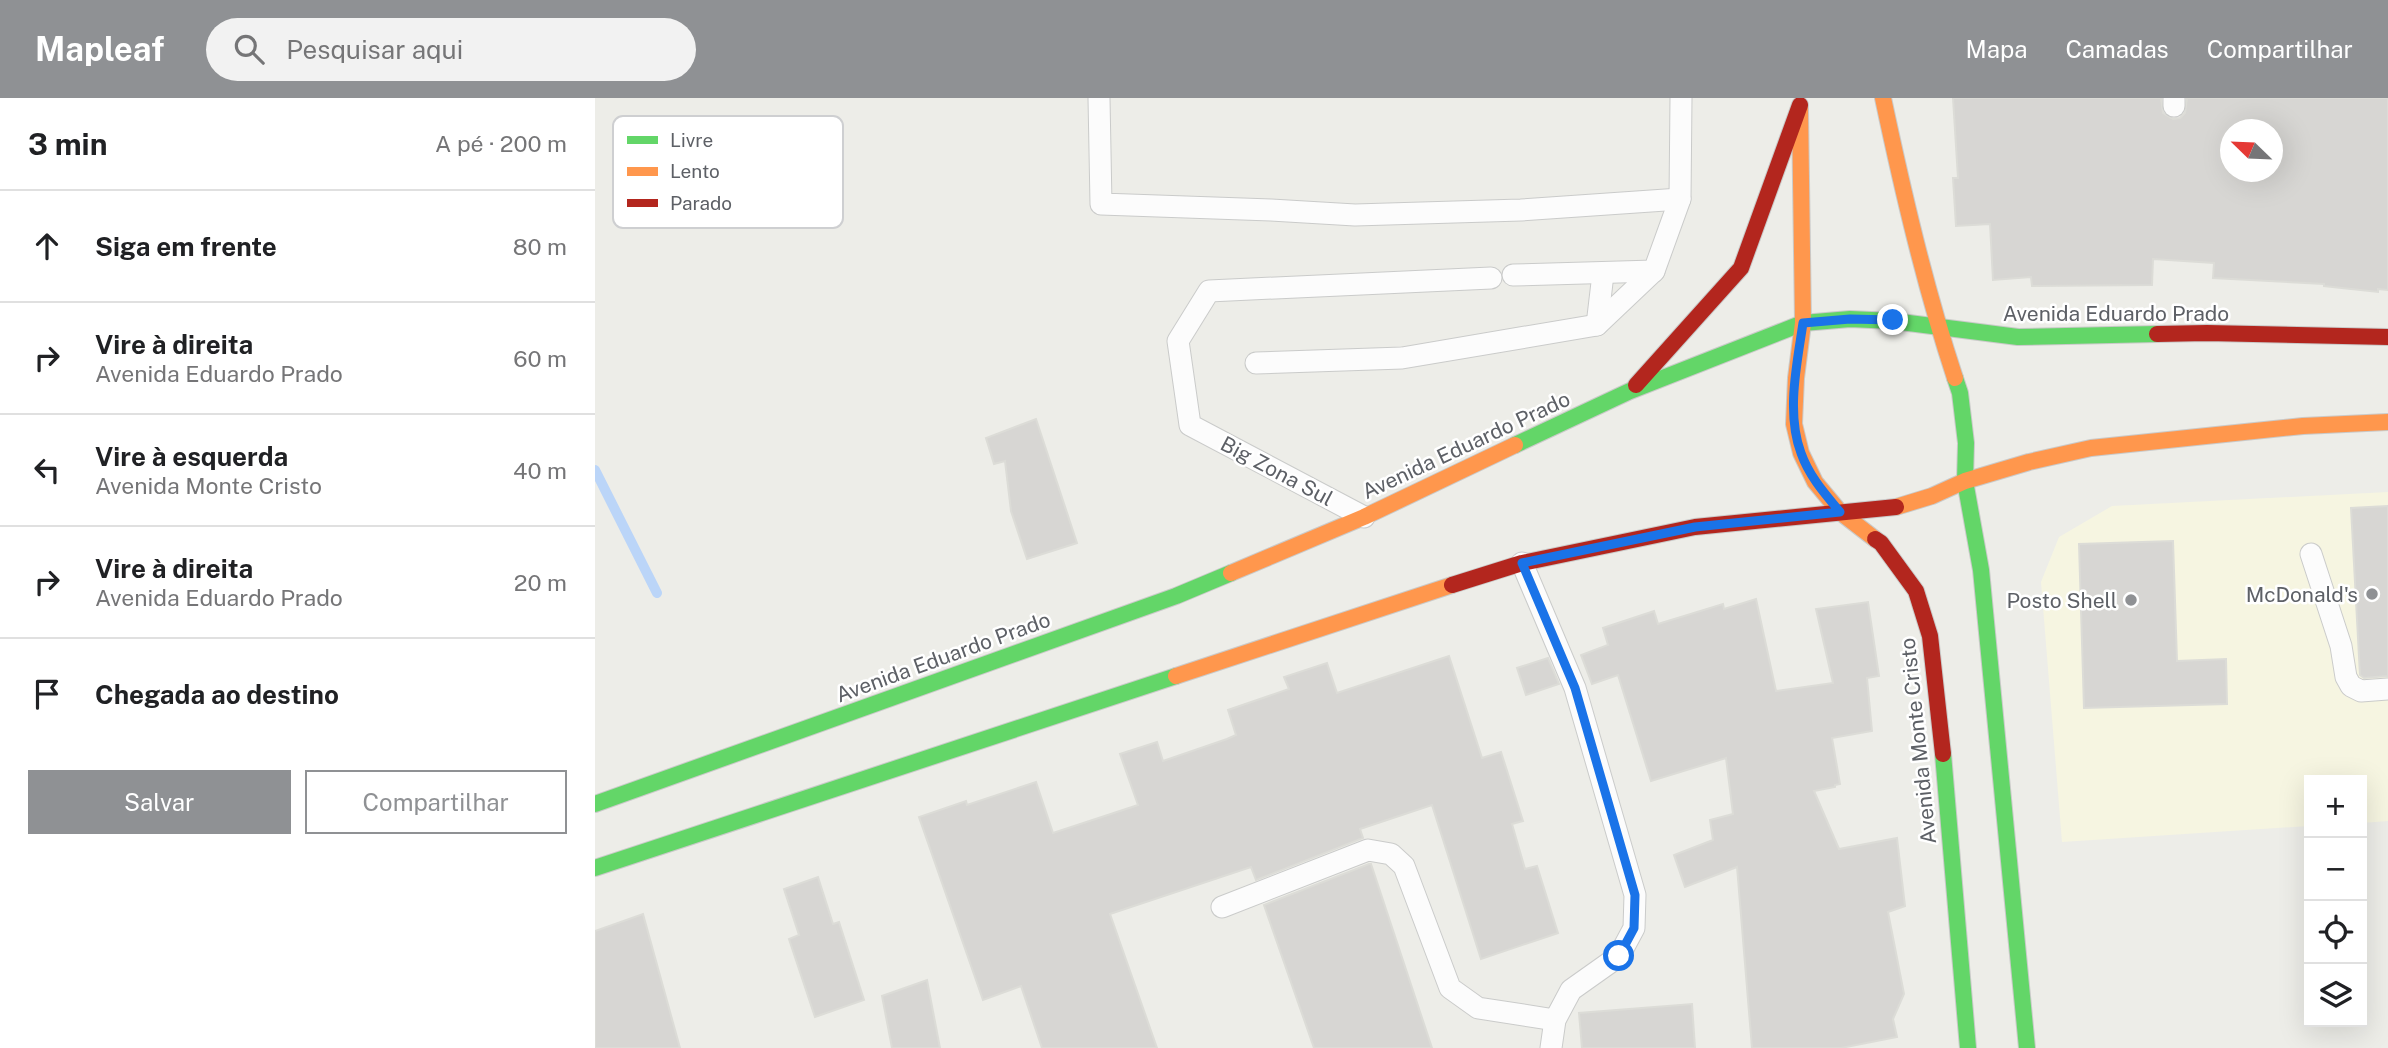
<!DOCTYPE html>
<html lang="pt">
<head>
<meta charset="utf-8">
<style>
  :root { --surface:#fff; --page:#f2f2f2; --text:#202124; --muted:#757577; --line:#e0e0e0; --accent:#8f9194 }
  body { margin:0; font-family:"Public Sans",sans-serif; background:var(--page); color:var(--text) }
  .controls { position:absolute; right:21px; bottom:21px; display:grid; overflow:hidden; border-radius:0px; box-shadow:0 7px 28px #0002 }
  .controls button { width:63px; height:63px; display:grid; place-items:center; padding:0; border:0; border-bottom:2px solid var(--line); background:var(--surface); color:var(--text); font:35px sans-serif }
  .compass { position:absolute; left:1625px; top:21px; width:63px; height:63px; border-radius:50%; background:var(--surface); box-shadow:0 7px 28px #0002; rotate:293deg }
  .stop { position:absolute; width:21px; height:21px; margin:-16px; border:5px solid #1a73e8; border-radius:50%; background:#fff }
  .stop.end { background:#1a73e8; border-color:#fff; box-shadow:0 2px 7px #0008 }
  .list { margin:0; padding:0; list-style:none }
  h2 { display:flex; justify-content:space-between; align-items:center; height:91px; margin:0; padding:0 28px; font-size:30px }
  h2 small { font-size:23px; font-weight:400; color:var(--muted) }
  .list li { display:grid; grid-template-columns:46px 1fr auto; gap:21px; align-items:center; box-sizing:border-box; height:112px; padding:0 28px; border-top:2px solid var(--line) }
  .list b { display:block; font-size:26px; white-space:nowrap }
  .list p { margin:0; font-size:23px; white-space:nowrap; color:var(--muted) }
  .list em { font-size:23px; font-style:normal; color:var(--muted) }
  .actions { display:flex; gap:14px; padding:21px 28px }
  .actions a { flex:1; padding:16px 0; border:2px solid var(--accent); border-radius:0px; text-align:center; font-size:24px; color:var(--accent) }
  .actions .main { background:var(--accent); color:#fff }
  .icon { flex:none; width:38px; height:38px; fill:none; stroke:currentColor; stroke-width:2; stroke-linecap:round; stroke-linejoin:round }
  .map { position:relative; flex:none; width:1793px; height:950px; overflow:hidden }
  header { display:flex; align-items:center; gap:42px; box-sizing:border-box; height:98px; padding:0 35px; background:var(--accent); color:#fff }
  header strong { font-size:33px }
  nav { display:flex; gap:38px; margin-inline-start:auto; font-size:24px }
  .search { width:490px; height:63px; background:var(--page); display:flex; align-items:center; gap:18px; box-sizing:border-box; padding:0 24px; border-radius:38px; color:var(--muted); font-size:26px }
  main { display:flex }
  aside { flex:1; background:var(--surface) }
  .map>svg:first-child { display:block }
  .commercial { fill:#f6f5e1 }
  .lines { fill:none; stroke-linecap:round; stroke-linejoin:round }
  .stream { stroke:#bbd5f8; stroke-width:10 }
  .building { fill:#d7d6d3; stroke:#dcdcd7; stroke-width:2; fill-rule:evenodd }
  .lane-casing { stroke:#cacbca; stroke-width:23 }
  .fast-casing { stroke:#cacac9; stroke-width:18 }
  .slow-casing { stroke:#cacac9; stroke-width:18 }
  .jam-casing { stroke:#cacac9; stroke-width:18 }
  .lane { stroke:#fcfcfc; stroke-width:21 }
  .fast { stroke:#63d668; stroke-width:16 }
  .slow { stroke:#ff974d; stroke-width:16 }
  .jam { stroke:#b3261e; stroke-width:16 }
  .route { stroke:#1a73e8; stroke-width:9 }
  .poi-dot { fill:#8f9194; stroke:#fff; stroke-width:2.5 }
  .labels { text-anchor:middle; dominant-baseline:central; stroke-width:5; stroke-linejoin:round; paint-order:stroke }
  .street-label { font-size:21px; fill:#5d6066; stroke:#fff }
  .poi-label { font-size:21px; fill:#5d6066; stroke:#fff; text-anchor:end }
  .key { fill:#fff; stroke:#cecfd1; stroke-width:2 }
  .key-label { font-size:19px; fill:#5d6066 }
</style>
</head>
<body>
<header>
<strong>Mapleaf</strong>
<div class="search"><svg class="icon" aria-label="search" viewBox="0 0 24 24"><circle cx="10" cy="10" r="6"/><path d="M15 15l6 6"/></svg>Pesquisar aqui</div>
<nav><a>Mapa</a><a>Camadas</a><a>Compartilhar</a></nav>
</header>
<main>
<aside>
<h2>3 min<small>A pé · 200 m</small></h2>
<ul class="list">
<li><svg class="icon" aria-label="ahead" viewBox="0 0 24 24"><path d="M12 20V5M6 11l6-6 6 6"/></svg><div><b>Siga em frente</b></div><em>80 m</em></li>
<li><svg class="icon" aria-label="right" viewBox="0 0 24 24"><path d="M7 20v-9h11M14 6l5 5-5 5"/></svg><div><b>Vire à direita</b><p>Avenida Eduardo Prado</p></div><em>60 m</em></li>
<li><svg class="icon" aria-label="left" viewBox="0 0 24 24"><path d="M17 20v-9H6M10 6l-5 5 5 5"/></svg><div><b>Vire à esquerda</b><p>Avenida Monte Cristo</p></div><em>40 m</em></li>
<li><svg class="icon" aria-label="right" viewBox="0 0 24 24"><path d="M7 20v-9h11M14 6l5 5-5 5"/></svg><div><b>Vire à direita</b><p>Avenida Eduardo Prado</p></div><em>20 m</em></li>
<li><svg class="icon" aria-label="arrive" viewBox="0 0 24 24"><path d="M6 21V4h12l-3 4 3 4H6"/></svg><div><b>Chegada ao destino</b></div></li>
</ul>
<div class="actions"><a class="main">Salvar</a><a>Compartilhar</a></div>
</aside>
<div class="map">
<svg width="1793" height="950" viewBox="0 0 1793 950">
  <rect width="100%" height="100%" fill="#edede8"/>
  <!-- commercial -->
  <polygon class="commercial" points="1793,394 1793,723 1767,725 1767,682 1714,682 1714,728 1467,744 1446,484 1464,439 1517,408"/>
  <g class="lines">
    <!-- stream -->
    <polyline class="stream" points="0,372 62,495"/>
  </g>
  <!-- building -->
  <g class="building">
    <path d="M1358 0H1566L1568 15 1578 21 1585 20 1590 15 1592 0H1793V192L1783 191V194L1729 188V186L1618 180 1619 165 1558 161 1557 187 1437 188 1436 179 1398 182 1395 126 1361 128 1358 80H1363ZM1635 32H1677V74H1635Z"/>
    <polygon points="441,321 482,445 432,461 416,413 410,363 399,366 391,340"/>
    <polygon points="1793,408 1793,578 1769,580 1765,577 1756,410"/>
    <polygon points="1578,443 1582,563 1631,561 1632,606 1489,610 1484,446"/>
    <polygon points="1161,501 1181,593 1238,585 1221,511 1273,504 1284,578 1272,580 1277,633 1237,640 1245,686 1240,687 1240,689 1219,693 1244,751 1302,740 1310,808 1293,814 1309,896 1298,921 1302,939 1246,950 1157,950 1142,769 1090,789 1079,757 1118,742 1115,722 1138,716 1131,660 1056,683 1023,577 997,586 986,557 1013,547 1008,530 1059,513 1063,526 1128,506 1129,511"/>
    <polygon points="854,558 887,660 906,654 928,723 917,726 930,771 942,768 963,835 886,861 837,707 765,731 768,740 661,782 656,769 515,816 562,950 447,950 426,888 388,902 324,719 371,703 372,707 441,684 458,735 543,707 525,656 562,644 568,663 632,641 641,637 633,612 694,591 689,579 732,565 742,595"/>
    <polygon points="953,560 964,586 931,597 922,570"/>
    <polygon points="774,766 776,766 837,950 719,950 669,807"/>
    <polygon points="223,779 238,826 244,824 269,902 220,919 194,841 204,837 189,791"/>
    <polygon points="48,816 85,950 0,950 0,833"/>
    <polygon points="332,882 345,950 297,950 287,898"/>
    <polygon points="1097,906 1100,950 987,950 984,915"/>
  </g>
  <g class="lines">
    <!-- lane casing -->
    <g class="lane-casing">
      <g id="lane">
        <polyline points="504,0 506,106 676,112 760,117 926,112 1085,101"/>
        <polyline points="1579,8 1579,0"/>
        <polyline points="918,177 1059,173 1085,101 1086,0"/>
        <polyline points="1002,227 1008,176"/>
        <polyline points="661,265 807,260 1002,227 1059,173"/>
        <polyline points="769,419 595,327 583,243 614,193 896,180"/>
        <polyline points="1716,456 1746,548 1751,579 1756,588 1766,593 1793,591"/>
        <polyline points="927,465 980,590 1040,797 1039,830 1024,858 976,892 960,922 956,950"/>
        <polyline points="627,809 773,752 796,756 809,768 855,890 883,910 960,922"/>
      </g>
    </g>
    <!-- fast casing -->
    <g class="fast-casing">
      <g id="fast">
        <polyline points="1360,280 1365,295 1371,345 1370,383 1386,472 1432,950"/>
        <polyline points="920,347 1035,293 1208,225 1255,221 1298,223 1423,239 1562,236"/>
        <polyline points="1348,656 1373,950"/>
        <polyline points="0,706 581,498 636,475"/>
        <polyline points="0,770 581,578"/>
      </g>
    </g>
    <!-- slow casing -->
    <g class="slow-casing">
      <g id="slow">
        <path d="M1288 0C1308 94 1330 189 1360 280"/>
        <polyline points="1205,11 1208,225 1201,280 1199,326 1206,355 1220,384 1245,414 1280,441"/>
        <polyline points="1301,409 1337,398 1370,383 1434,364 1496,350 1708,328 1793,324"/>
        <polyline points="636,475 769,419 920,347"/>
        <polyline points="581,578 857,487"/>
      </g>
    </g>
    <!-- jam casing -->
    <g class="jam-casing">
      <g id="jam">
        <polyline points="1562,236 1612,235 1793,239"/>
        <polyline points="1041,287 1146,170 1205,7"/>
        <polyline points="1280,441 1286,445 1321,493 1335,538 1348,656"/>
        <polyline points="857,487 927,465 1100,429 1301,409"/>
      </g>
    </g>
    <!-- lane -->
    <use href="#lane" class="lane"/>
    <!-- fast -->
    <use href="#fast" class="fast"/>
    <!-- slow -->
    <use href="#slow" class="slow"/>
    <!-- jam -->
    <use href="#jam" class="jam"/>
  </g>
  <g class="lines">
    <!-- route -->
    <path class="route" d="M1024 858 1039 830 1040 797 980 590 927 465 1100 429 1245 414C1230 396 1214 378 1206 355 1191 315 1202 266 1208 225L1255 221 1298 222"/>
  </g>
  <!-- markers -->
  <g class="poi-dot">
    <circle cx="1777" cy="496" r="7"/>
    <circle cx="1536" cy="502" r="7"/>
  </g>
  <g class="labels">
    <!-- street labels -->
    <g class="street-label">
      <text x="1521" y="215">Avenida Eduardo Prado</text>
      <text transform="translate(871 347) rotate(-25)">Avenida Eduardo Prado</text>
      <text transform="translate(682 373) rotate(28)">Big Zona Sul</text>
      <text transform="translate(348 559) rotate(-20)">Avenida Eduardo Prado</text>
      <text transform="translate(1323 643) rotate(-96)">Avenida Monte Cristo</text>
    </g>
    <!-- poi labels -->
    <g class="poi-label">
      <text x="1763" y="496">McDonald's</text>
      <text x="1522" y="502">Posto Shell</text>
    </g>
  </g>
  <!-- legend -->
  <rect x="18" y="18" width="230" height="112" rx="10" class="key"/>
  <rect x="32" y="38" width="31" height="8" fill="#63d668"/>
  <rect x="32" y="69" width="31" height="9" fill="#ff974d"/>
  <rect x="32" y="101" width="31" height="8" fill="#b3261e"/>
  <g class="key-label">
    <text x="75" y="49">Livre</text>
    <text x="75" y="80">Lento</text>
    <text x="75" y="112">Parado</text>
  </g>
</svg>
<div class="controls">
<button>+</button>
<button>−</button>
<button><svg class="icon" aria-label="locate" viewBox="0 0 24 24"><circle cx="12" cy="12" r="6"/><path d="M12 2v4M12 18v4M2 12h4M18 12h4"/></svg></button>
<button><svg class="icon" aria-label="layers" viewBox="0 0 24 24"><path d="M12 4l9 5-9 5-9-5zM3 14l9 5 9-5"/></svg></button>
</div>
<svg class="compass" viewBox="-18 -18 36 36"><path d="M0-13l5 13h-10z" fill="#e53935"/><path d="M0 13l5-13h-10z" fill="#757577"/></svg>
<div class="stop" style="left:1024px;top:858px"></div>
<div class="stop end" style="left:1298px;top:222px"></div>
</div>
</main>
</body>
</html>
